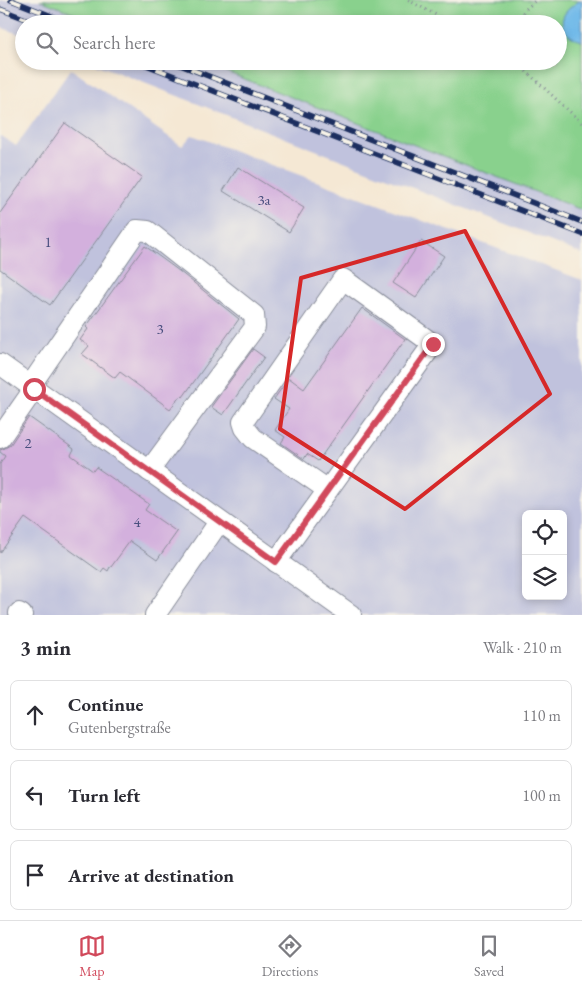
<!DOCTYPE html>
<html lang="en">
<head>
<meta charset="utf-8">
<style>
  :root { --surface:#fff; --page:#f7f7f7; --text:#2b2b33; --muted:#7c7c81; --line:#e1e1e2; --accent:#d1495b }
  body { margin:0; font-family:"EB Garamond",serif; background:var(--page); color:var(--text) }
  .controls { position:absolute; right:15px; bottom:15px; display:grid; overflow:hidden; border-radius:8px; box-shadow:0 2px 8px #0003 }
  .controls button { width:45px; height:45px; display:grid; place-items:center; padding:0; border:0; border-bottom:1px solid var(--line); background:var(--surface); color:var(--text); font:25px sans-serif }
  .stop { position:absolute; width:15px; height:15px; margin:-11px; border:4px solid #d1495b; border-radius:50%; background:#fff }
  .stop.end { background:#d1495b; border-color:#fff; box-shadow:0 1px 5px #0008 }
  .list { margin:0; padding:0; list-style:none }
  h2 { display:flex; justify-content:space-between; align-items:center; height:65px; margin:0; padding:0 20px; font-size:21px }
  h2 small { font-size:16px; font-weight:400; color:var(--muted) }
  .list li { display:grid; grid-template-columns:32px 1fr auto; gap:15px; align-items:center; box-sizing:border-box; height:70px; margin:0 10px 10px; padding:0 10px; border:1px solid var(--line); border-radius:8px }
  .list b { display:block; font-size:19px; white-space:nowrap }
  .list p { margin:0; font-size:16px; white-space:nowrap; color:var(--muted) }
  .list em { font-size:16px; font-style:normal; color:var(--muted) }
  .icon { flex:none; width:28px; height:28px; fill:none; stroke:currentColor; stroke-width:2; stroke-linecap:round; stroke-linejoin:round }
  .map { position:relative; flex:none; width:582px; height:615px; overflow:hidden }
  .search { position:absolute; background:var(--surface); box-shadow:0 2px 8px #0003; left:15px; right:15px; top:15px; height:55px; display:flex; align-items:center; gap:12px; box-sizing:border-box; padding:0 18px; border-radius:28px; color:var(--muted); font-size:19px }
  .sheet { height:305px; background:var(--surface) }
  nav { display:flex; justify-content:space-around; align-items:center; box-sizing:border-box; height:70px; border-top:1px solid var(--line); background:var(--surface); font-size:14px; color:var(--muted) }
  nav a { display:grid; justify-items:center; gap:2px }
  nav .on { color:var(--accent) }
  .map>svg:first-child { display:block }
  .industrial { fill:#c0c2dd; fill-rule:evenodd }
  .green { fill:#89d18d; stroke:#528076 }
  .water { fill:#71bae9; stroke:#4674a4 }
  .building { fill:#d3b0dd }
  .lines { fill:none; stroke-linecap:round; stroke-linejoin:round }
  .minor-casing { stroke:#888c99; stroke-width:22 }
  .path { stroke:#888c99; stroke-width:3; stroke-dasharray:1 4; stroke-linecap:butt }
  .minor { stroke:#fff; stroke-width:20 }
  .rail-casing { stroke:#1b2f5e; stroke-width:5.5 }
  .rail { stroke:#f7f3e8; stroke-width:4; stroke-dasharray:11; stroke-linecap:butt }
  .route { stroke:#d1495b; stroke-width:6 }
  .marked { fill:none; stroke:#d62828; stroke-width:4; stroke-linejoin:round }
  .labels { text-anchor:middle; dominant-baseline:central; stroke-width:4.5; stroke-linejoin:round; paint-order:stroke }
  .number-label { font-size:15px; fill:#494f7e }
</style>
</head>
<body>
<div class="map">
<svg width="582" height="615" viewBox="0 0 582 615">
  <rect width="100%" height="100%" fill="#f7f3e8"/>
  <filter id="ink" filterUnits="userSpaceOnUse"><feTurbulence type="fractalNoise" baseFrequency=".02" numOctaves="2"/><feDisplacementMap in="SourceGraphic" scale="10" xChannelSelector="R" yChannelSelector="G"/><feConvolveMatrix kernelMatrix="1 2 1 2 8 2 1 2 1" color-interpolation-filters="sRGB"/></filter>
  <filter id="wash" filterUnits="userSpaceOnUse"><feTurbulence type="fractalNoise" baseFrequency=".0096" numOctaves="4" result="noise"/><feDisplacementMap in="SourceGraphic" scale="20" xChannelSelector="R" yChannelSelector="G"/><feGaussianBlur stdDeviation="1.12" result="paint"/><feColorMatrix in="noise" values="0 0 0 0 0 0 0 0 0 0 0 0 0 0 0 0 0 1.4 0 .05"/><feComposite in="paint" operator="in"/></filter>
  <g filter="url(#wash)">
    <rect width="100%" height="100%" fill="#f5e8d4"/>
    <!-- industrial -->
    <g class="industrial">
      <polygon points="0,0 40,0 101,24 24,24 24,36 0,27"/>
      <polygon points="88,61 198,61 582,210 582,254"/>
      <path d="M71 69 182 146 192 135 582 280V615H0V135L16 146ZM526 514H563V596H526Z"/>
    </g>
    <!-- green -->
    <polygon class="green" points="40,0 580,0 567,11 578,40 582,41 582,210 198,61 558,61 558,24 101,24"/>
    <!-- water -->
    <path class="water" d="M580 0H582V41C572 39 559 30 563 18 565 10 574 5 580 0Z"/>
    <g id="blocks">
      <!-- building -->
      <g class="building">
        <polygon points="65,123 142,177 50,305 0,269 0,213"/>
        <polygon points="238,167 304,208 289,232 223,191"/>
        <polygon points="421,241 444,256 416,298 393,283"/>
        <polygon points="145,246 179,271 239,319 183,397 181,395 170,409 120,372 115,378 82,354 89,346 80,340 88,329 86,327"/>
        <polygon points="362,308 405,339 318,461 307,454 304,459 281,443 285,437 275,430 289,409 274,399 289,378 304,389"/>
        <polygon points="253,349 264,357 223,415 211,407"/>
        <polygon points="29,417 74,449 71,455 93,471 96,467 149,504 145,510 177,532 157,560 130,541 111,567 110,567 108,571 104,568 101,572 25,518 0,553 0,464 5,456 0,452 0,450 5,448 10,445"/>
      </g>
    </g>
  </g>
  <g filter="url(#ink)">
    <use href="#blocks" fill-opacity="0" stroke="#888c99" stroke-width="1"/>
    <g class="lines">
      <!-- minor casing -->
      <g class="minor-casing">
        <g id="minor">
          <polyline points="0,364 351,615"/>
          <polyline points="30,386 137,230 148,231 254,315 255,327 149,471"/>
          <polyline points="0,438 34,389"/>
          <polyline points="276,562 433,344 343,279 243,422 245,428 253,438 328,490"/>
          <polyline points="19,613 22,615"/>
          <polyline points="155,615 219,522"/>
        </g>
      </g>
      <!-- path -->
      <g class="path">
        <polyline points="408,0 453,24"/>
        <polyline points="513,24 526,9 536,0"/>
        <polyline points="515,61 582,123"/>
      </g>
      <!-- minor -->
      <use href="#minor" class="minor"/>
      <!-- rail casing -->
      <g class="rail-casing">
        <g id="rail">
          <polyline points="11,0 72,24"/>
          <polyline points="0,9 39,24"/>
          <polyline points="136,61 582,234"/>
          <polyline points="170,61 582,222"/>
        </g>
      </g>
      <!-- rail -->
      <use href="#rail" class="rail"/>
    </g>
  </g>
  <g class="lines" filter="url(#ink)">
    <!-- route -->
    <polyline class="route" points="34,389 276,562 433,344"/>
  </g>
  <!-- marked area -->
  <path class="marked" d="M465 231 550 394 405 509 280 429 301 278Z"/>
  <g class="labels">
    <!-- number labels -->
    <g class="number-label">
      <text x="264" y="199">3a</text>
      <text x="48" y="241">1</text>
      <text x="160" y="328">3</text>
      <text x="28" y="442">2</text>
      <text x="137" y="521">4</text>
    </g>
  </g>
</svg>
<div class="controls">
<button><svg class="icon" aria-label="locate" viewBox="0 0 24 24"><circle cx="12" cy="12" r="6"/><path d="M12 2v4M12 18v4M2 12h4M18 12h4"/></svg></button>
<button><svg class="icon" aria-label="layers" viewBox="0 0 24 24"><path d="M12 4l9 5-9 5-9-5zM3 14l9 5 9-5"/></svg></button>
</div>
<div class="stop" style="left:34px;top:389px"></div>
<div class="stop end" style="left:433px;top:344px"></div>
<div class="search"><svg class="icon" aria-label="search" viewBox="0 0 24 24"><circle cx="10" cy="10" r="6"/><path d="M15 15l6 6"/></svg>Search here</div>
</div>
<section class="sheet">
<h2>3 min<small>Walk · 210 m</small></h2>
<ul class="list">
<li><svg class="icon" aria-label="ahead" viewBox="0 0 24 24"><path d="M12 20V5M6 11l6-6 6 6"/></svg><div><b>Continue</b><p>Gutenbergstraße</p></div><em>110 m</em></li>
<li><svg class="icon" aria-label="left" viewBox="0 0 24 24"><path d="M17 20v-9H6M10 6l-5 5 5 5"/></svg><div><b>Turn left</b></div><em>100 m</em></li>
<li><svg class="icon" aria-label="arrive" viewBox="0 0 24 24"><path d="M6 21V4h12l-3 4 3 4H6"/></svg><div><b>Arrive at destination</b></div></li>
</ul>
</section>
<nav>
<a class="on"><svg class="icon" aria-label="map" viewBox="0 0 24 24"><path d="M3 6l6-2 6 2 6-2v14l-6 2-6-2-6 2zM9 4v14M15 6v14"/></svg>Map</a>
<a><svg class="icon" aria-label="directions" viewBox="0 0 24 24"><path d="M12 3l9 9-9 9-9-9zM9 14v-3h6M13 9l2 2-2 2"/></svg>Directions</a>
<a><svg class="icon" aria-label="saved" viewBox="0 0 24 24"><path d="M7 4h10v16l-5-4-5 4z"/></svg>Saved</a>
</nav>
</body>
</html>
